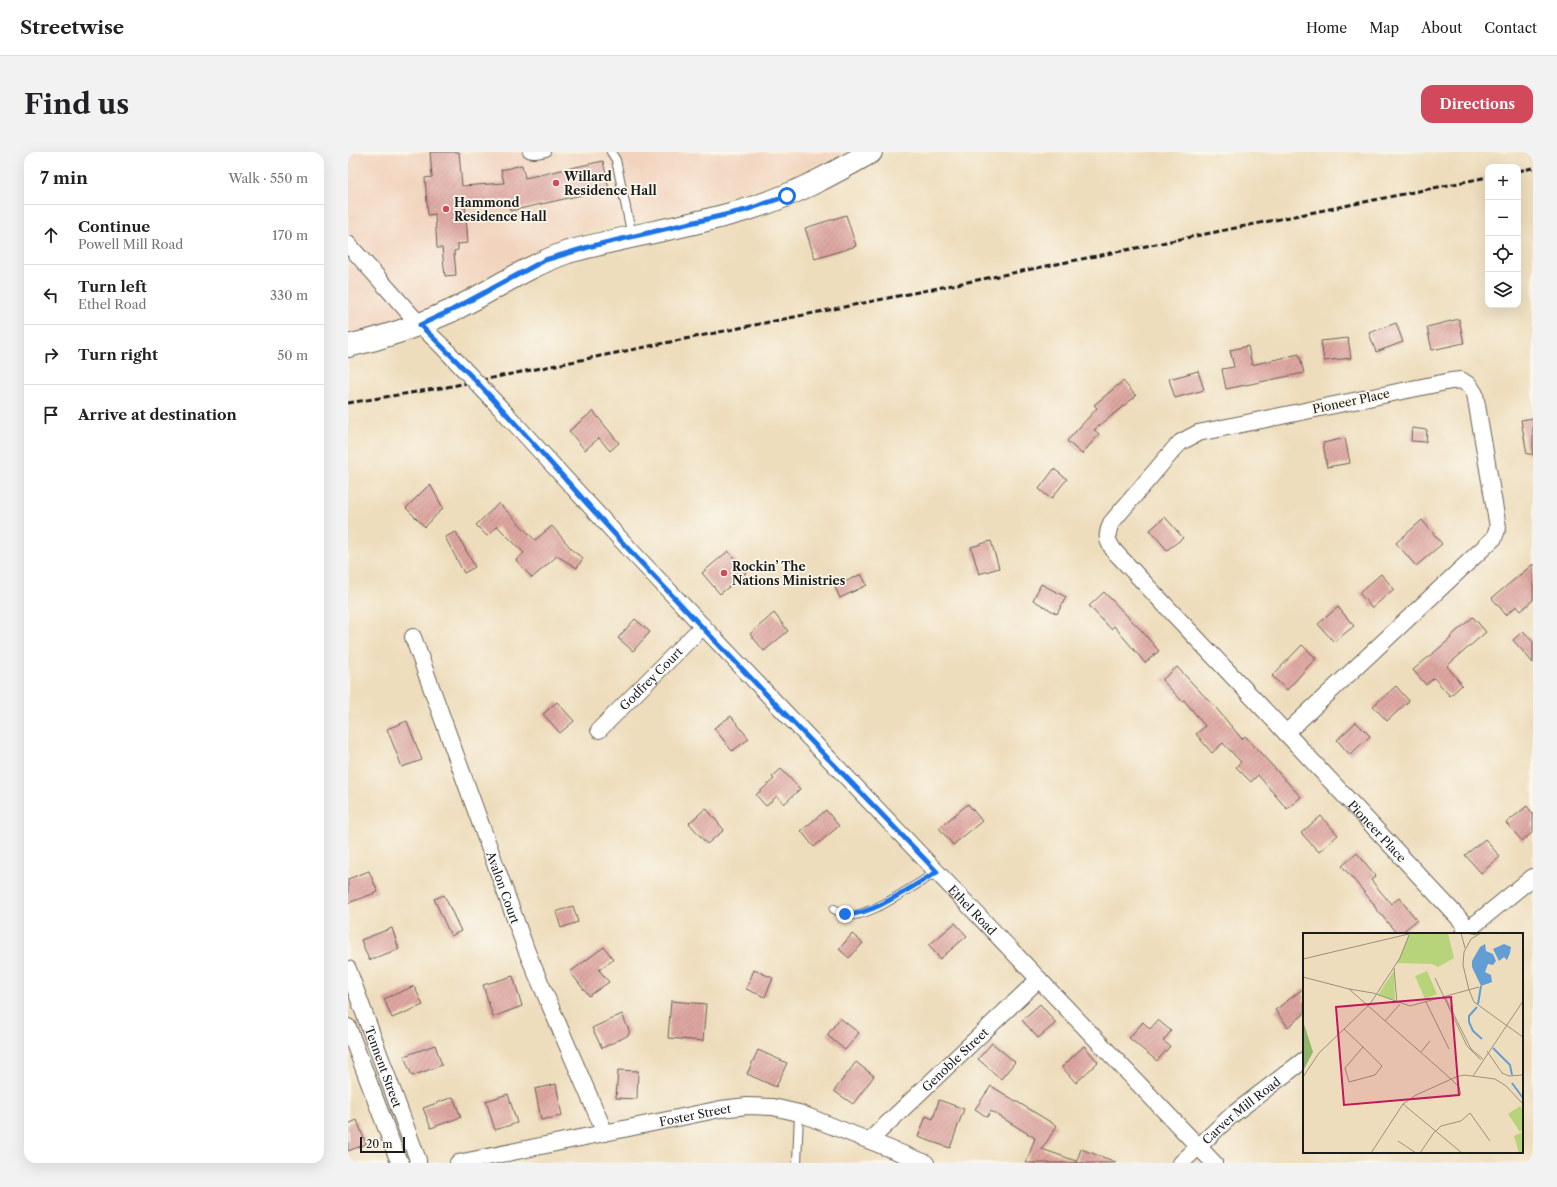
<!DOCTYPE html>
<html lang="en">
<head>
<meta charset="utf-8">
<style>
  :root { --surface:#fff; --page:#f2f2f2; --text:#202124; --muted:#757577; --line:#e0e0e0; --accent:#d1495b }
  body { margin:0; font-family:"Libre Caslon Text",serif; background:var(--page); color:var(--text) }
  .controls { position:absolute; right:12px; top:12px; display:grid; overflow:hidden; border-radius:8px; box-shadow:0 4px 16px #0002 }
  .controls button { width:36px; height:36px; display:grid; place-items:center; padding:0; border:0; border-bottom:1px solid var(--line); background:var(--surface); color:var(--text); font:20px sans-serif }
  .scale { position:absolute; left:12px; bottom:10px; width:45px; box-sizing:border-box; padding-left:4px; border:2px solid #1c1c1c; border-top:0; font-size:11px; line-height:14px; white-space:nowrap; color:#1c1c1c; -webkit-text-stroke:3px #fbf7ec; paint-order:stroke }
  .stop { position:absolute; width:12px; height:12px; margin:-9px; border:3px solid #1a73e8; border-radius:50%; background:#fff }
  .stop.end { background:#1a73e8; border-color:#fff; box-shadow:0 1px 4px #0008 }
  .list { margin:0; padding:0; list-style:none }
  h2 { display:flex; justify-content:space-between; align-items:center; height:52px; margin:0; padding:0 16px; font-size:17px }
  h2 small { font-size:13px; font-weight:400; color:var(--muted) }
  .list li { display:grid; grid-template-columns:26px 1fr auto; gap:12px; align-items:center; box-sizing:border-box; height:60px; padding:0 16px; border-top:1px solid var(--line) }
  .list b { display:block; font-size:15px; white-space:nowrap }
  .list p { margin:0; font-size:13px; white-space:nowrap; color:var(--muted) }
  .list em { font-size:13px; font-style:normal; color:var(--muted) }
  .icon { flex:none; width:22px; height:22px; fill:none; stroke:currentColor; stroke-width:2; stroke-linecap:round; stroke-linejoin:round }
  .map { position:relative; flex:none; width:1185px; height:1011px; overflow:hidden; border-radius:12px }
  header { display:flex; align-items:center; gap:24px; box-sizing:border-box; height:56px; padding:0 20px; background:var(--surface); border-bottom:1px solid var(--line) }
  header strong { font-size:19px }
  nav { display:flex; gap:22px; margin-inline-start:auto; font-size:14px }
  .intro { display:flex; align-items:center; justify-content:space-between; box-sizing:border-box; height:96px; padding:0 24px }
  h1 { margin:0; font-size:28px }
  .button { padding:10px 18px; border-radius:12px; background:var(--accent); color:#fff; font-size:14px; font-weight:700 }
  main { display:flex; gap:24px; padding:0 24px }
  aside { flex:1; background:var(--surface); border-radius:12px; box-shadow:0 4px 16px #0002 }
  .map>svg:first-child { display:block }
  .built { fill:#f2d4be }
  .building { fill:url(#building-hatch) }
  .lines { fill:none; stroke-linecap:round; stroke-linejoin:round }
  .lane-casing { stroke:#666054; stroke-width:10 }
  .street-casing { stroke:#666054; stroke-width:18 }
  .secondary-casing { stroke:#666054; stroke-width:24 }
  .lane { stroke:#fff; stroke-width:8 }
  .street { stroke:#fff; stroke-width:16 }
  .secondary { stroke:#fff; stroke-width:22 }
  .rail { stroke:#1c1c1c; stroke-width:3; stroke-dasharray:6 3; stroke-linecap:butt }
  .street-bridge-casing { stroke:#666054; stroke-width:18; stroke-linecap:butt }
  .street-bridge { stroke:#fff; stroke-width:16 }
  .route { stroke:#1a73e8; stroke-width:5 }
  .poi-dot { fill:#d1495b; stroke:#fbf7ec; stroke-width:1.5 }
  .labels { text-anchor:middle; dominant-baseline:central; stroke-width:3.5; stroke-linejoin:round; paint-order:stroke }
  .poi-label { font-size:12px; font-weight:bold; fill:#1c1c1c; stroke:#fbf7ec; text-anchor:start }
  .street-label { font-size:12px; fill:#1c1c1c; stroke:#fbf7ec }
  .inset-river { fill:none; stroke:#629ed3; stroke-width:2 }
  .inset-road { fill:none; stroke:#9a907c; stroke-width:1 }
  .view { fill:#c2185b; fill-opacity:0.15; stroke:#c2185b; stroke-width:2 }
  .inset-edge { fill:none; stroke:#1c1c1c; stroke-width:2 }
</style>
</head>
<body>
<header>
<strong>Streetwise</strong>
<nav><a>Home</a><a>Map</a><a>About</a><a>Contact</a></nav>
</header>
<div class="intro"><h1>Find us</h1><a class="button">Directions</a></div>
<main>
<aside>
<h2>7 min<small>Walk · 550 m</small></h2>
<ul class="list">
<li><svg class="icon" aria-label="ahead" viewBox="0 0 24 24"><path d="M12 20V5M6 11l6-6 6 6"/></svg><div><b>Continue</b><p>Powell Mill Road</p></div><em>170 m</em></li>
<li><svg class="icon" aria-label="left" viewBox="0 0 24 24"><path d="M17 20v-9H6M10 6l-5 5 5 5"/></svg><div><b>Turn left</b><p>Ethel Road</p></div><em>330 m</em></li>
<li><svg class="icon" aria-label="right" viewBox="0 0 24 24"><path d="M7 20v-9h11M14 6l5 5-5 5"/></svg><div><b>Turn right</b></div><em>50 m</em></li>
<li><svg class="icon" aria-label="arrive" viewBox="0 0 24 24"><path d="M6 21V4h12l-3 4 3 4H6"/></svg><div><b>Arrive at destination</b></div></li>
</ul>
</aside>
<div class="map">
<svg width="1185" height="1011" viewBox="0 0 1185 1011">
  <defs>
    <pattern id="building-hatch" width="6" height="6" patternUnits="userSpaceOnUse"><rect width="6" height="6" fill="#dea6a0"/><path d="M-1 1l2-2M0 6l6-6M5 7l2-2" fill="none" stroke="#be8e89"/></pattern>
  </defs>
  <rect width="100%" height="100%" fill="#fbf7ec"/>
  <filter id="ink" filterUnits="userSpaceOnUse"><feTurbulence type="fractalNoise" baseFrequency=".025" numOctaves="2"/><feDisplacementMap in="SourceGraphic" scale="8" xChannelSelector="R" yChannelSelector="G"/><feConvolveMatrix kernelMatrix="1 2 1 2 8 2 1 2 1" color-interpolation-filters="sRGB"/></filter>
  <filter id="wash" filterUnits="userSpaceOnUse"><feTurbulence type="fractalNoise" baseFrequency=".012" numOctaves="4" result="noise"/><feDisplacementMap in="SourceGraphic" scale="16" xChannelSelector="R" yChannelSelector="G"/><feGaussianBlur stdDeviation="0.9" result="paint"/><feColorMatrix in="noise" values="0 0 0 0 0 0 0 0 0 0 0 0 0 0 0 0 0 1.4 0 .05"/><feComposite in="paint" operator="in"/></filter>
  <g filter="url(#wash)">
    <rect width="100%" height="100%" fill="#eeddbc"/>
    <!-- built -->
    <polygon class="built" points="0,0 497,0 491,4 339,57 237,79 186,99 103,144 30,178 0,184"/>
    <g id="blocks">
      <!-- building -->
      <g class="building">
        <polygon points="82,0 111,0 114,34 156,31 153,18 174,13 177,26 255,9 261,37 162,59 160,48 117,52 120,91 110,92 110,98 106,99 108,123 97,124 94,96 89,96 87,62 80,63 77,26 84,25"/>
        <polygon points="498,63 508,94 467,107 457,76"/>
        <polygon points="1111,167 1116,191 1084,198 1079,175"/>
        <polygon points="1048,171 1055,190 1028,200 1021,181"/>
        <polygon points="1000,186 1003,206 976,209 973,189"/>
        <polygon points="900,194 904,213 951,202 956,221 878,237 874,217 886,215 882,198"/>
        <polygon points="850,219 856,238 827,246 821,227"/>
        <polygon points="775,229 788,244 746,278 751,282 734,302 719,289 749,256 746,253"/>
        <polygon points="245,259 271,291 262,299 251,286 237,298 221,279"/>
        <polygon points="1185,266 1185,302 1179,302 1173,268"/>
        <polygon points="1064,276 1079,278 1078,290 1063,289"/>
        <polygon points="997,286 1002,311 979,315 975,291"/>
        <polygon points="706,317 719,327 703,347 691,337"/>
        <polygon points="82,332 95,356 77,375 58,356"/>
        <polygon points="151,351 187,388 204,374 226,400 235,406 229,416 209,404 184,426 168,408 176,401 149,374 139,384 128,373"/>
        <polygon points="817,365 835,386 819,398 802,378"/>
        <polygon points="1074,368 1094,392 1068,414 1048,391"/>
        <polygon points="108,380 127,415 116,421 97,385"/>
        <polygon points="643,389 651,416 631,422 623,395"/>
        <polygon points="380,399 398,421 372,442 354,421"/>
        <polygon points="1185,412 1185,448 1173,459 1169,454 1158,463 1144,446"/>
        <polygon points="513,422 519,433 492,446 487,435"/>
        <polygon points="1033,422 1046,437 1024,456 1011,441"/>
        <polygon points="693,432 718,445 709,462 685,448"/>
        <polygon points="756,440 793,478 811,499 797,511 766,474 763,477 741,454"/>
        <polygon points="990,455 1006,474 986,490 970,472"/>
        <polygon points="426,461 440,479 416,499 402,482"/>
        <polygon points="1125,465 1138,480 1099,514 1114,533 1102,544 1086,526 1078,533 1065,518 1103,486 1102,485"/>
        <polygon points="287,467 302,480 285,499 270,486"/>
        <polygon points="1175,479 1185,490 1185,511 1165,488"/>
        <polygon points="954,493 968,506 939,538 924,524"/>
        <polygon points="829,515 862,550 863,550 894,587 897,584 953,645 939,657 910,623 903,630 888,615 893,610 875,591 864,601 848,582 857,574 836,548 834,549 814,528"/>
        <polygon points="1048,534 1061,549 1039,569 1025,554"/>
        <polygon points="209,550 226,569 212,581 195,562"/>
        <polygon points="383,564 401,587 384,599 366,576"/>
        <polygon points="59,569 74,608 54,615 39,577"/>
        <polygon points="1008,570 1022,584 1002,603 989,588"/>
        <polygon points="433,617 452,637 436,652 429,644 418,654 408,643 426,627 424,625"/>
        <polygon points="620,652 634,669 605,693 591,676"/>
        <polygon points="1179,654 1185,662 1185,680 1174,689 1158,671"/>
        <polygon points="358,656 376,678 359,692 341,671"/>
        <polygon points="478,658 491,674 466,695 453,679"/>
        <polygon points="973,664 990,683 971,700 953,681"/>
        <polygon points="1137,687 1152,705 1133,721 1117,703"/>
        <polygon points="1009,701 1028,724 1023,728 1043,752 1051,746 1069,768 1052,782 1049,782 1026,754 1027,753 994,714"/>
        <polygon points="21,719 30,740 0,751 0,727"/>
        <polygon points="96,743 113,779 103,784 86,747"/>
        <polygon points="225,754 230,770 213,776 208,760"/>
        <polygon points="607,771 619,784 592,807 581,793"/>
        <polygon points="44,776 51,797 21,808 13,788"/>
        <polygon points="504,782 515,791 501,806 491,797"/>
        <polygon points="256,795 265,807 251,818 261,830 241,844 222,820"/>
        <polygon points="406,818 425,826 417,845 398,837"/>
        <polygon points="165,824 174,854 145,865 135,833"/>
        <polygon points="66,834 75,853 44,866 36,847"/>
        <polygon points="956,836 956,862 940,875 927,858"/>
        <polygon points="323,849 358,852 355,889 320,886"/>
        <polygon points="692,852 708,871 690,886 674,868"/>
        <polygon points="274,862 281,878 281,883 254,896 244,876"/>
        <polygon points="492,866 511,881 497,898 479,883"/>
        <polygon points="810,868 823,879 815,889 822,894 809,909 781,886 795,870 802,877"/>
        <polygon points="644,891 667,910 653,927 630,907"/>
        <polygon points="87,893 94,913 64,924 56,904"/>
        <polygon points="736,894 750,910 728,931 714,915"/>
        <polygon points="410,898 439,911 428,935 399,922"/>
        <polygon points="508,910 526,924 505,952 486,939"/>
        <polygon points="270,918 290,919 289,947 268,946"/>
        <polygon points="208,932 214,964 193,968 187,937"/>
        <polygon points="643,934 709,974 694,997 728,1009 727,1011 678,1011 687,986 643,959 639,965 627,957"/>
        <polygon points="160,942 169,971 147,978 138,949"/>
        <polygon points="105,945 113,965 83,976 75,956"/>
        <polygon points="591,948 616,957 602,996 570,985 578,964 585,967"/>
        <polygon points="9,968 18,992 0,999 0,972"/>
        <polygon points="733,997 768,1010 767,1011 728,1011"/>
      </g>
    </g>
  </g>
  <g filter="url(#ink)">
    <use href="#blocks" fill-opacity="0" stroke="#666054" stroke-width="1"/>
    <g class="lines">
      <!-- lane casing -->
      <g class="lane-casing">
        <g id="lane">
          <path d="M179 0C184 4 192 1 198 0"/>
          <polyline points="263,0 268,8 284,84"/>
          <path d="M486 757C491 760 496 763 503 763 523 764 570 731 589 720"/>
          <polyline points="449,1011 451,961"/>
        </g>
      </g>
      <!-- street casing -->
      <g class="street-casing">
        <g id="street">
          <polyline points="0,92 72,173 94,194"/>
          <path d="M1113 228 1122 234 1127 242 1150 375 1146 386 938 581 767 400C758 388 758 384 763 371L826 297 833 290 850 281 1103 229Z"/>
          <path id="s1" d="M160 264 286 402 866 1011"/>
          <path id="s2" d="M65 485 179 800 257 981"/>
          <path id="s3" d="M251 578 355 474"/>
          <path id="s4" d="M938 581 1121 777"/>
          <polyline points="1115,782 1185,725"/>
          <path id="s5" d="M0 817 70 1008V1011"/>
          <polyline points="0,875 51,1010 53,1011"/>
          <path id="s6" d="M522 988 691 827"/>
          <path id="s7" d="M110 1011 373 957 399 954 425 955 451 961 578 1011"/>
          <path id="s8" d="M833 1011 884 963 956 908"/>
        </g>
      </g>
      <!-- secondary casing -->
      <g class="secondary-casing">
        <path id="secondary" d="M0 194C36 186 70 174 103 159 144 139 177 115 220 100 279 84 339 75 397 58 442 45 483 23 523 0"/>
      </g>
      <!-- lane -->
      <use href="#lane" class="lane"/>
      <!-- street -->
      <use href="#street" class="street"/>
      <!-- secondary -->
      <use href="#secondary" class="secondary"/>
      <!-- rail -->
      <g class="rail">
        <polyline points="1170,19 1185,16"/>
        <polyline points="0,251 99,235 1140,25"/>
      </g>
      <!-- street-bridge casing -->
      <g class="street-bridge-casing">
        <polyline id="street-bridge" points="94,194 160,264"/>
      </g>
      <!-- street-bridge -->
      <use href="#street-bridge" class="street-bridge"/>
    </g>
  </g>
  <g class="lines" filter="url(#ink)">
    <!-- route -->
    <path class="route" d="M439 44 398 58 244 94 197 108 104 158 72 173C148 245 214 326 286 403 385 509 488 614 589 720 566 733 522 765 497 762"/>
  </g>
  <!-- markers -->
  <g class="poi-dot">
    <circle cx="208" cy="31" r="4"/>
    <circle cx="98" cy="57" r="4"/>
    <circle cx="376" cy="421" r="4"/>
  </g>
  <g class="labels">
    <!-- poi labels -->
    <g class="poi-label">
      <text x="216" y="24">Willard<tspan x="216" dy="14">Residence Hall</tspan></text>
      <text x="106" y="50">Hammond<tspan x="106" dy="14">Residence Hall</tspan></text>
      <text x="384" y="414">Rockin’ The<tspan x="384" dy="14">Nations Ministries</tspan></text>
    </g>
    <!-- street labels -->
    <g class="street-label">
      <text transform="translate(1003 249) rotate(-12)">Pioneer Place</text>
      <text stroke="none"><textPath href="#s3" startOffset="73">Godfrey Court</textPath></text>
      <text stroke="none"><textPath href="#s4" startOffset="134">Pioneer Place</textPath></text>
      <text stroke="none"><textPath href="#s2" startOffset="266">Avalon Court</textPath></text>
      <text stroke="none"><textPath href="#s1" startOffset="678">Ethel Road</textPath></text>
      <text stroke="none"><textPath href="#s6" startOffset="117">Genoble Street</textPath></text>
      <text stroke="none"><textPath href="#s5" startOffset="104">Tennent Street</textPath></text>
      <text stroke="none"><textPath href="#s8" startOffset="80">Carver Mill Road</textPath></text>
      <text stroke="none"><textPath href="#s7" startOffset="242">Foster Street</textPath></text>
    </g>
  </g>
  <!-- overview -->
  <g transform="translate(955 781)">
    <rect width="220" height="220" fill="#eeddbc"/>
    <path d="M0 88 10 119 0 138Z" fill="#91b66b"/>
    <path d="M90 39 91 40 92 67 75 62Z" fill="#b7d47b"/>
    <path d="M110 0H145L151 25 135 34 129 31 94 30 106 2Z" fill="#b7d47b"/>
    <path d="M124 38 134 61 122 66 112 43ZM217 173 220 177V197L217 199 205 181ZM220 199V220H216L211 203Z" fill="#b7d47b"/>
    <path d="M182 11 183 18 190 21 193 28 190 32 185 31 182 39 188 42 189 49 178 53 169 34V28L177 14ZM201 11 208 14 207 20 204 27 201 24 196 28 190 16Z" fill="#629ed3"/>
    <path class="inset-river" d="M175 71 178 53M174 74 166 83V89L170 98 179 106M190 115 207 132 209 142M209 150 220 165"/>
    <path class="inset-road" d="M158 0 162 15M162 0 174 2M178 0 168 6 161 19 160 32 166 57 171 69 203 92M0 26 110 0M91 35 94 70M0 44 46 56 148 146 156 154 158 162M132 45 164 113 178 127M46 56 70 60 107 73 176 54M142 64 168 116 180 126M123 69 146 116M82 88 97 71M203 92 220 104M41 96 60 114M60 114 79 133 72 142 46 149 42 135ZM184 118 199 140 206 143 220 142M118 119 127 108M170 143 220 68M0 144 16 120 67 71 97 25 106 2M100 171 159 220M133 198 138 193 158 188 167 180 187 208M95 208 113 220M68 220 100 171 113 162 153 144 161 142 192 146 203 153 220 171M117 220 132 198"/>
    <path class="view" d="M148 64 156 162 41 172 33 74Z"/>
    <rect width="220" height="220" class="inset-edge"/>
  </g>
</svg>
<div class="controls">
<button>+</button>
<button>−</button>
<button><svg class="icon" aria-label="locate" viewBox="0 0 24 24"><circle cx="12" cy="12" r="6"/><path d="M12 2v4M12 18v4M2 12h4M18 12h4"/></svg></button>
<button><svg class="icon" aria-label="layers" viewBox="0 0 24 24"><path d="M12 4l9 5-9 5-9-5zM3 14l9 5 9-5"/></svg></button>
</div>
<div class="scale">20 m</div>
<div class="stop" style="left:439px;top:44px"></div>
<div class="stop end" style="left:497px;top:762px"></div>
</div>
</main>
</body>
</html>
